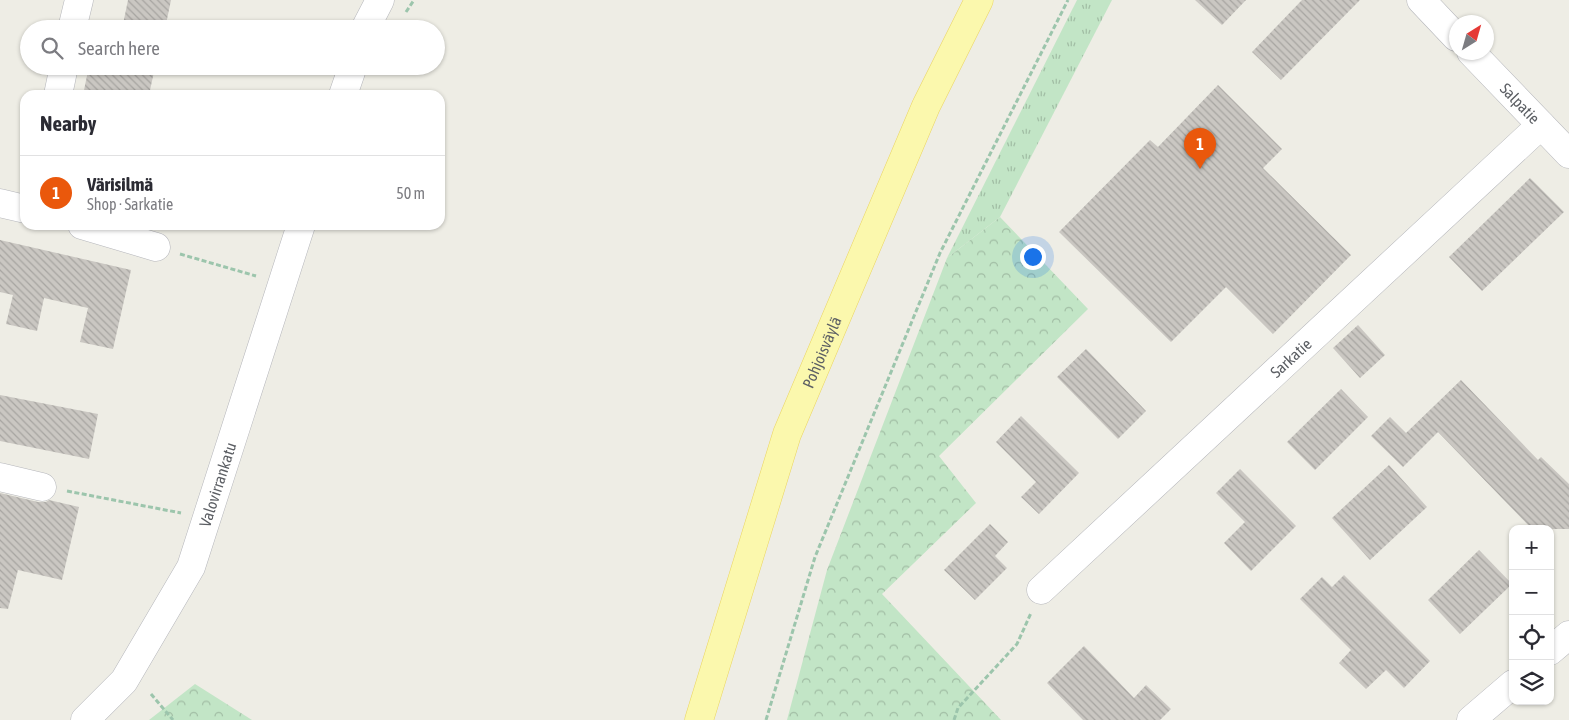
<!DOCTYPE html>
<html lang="en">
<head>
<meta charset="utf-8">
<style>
  :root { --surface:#fff; --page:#f7f7f7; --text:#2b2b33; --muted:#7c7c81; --line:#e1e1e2; --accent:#ea580c }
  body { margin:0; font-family:"Asap Condensed",sans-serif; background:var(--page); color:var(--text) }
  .controls { position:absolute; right:15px; bottom:15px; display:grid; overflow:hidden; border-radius:10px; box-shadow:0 1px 4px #0004 }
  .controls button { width:45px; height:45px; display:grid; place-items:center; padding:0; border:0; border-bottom:1px solid var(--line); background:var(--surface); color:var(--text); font:25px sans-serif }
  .compass { position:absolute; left:1449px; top:15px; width:45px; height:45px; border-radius:50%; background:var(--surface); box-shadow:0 1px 4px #0004; rotate:37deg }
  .you { position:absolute; left:1032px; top:256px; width:18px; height:18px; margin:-12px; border:4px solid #fff; border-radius:50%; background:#1a73e8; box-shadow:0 0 0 8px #1a73e833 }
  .badge { display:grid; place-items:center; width:32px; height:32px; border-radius:50%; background:var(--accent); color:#fff; font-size:16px; font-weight:700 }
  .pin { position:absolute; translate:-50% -41px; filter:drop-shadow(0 1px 2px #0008) }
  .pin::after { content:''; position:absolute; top:26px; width:18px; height:15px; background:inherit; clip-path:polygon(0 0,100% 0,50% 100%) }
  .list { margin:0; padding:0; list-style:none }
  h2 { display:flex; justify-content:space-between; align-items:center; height:65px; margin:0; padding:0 20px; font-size:21px }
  h2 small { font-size:16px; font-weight:400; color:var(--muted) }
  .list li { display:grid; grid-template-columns:32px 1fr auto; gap:15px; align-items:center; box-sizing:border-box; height:75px; padding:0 20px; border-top:1px solid var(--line) }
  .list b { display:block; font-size:19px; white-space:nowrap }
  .list p { margin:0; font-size:16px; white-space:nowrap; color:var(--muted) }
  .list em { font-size:16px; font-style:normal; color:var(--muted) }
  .icon { flex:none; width:28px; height:28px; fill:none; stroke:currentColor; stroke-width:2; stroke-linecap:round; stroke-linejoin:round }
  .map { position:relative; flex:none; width:1569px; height:720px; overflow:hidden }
  .search { position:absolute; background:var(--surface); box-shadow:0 1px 4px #0004; left:20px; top:20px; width:425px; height:55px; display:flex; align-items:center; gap:12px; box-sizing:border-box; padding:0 18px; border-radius:28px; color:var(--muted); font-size:19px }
  .panel { position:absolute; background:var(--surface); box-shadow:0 1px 4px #0004; left:20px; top:90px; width:425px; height:140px; border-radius:15px }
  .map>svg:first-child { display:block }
  .grass { fill:url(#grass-tufts) }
  .forest { fill:url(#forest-crowns) }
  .building { fill:url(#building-back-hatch) }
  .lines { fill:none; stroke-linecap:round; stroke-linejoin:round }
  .minor-casing { stroke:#b5b6bb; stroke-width:29 }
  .major-casing { stroke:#ebd561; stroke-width:29 }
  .path { stroke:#9cc5ac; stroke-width:3; stroke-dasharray:5 2.5; stroke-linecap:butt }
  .minor { stroke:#fff; stroke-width:28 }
  .major { stroke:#fbf8ad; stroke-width:28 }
  .labels { text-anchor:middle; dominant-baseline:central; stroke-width:4.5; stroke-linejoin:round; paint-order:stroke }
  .street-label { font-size:16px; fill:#5c5f64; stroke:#fff }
</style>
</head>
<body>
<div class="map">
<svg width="1569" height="720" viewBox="0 0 1569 720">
  <defs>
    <pattern id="grass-tufts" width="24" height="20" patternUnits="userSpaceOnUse" patternTransform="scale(1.25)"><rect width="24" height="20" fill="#c2e5c6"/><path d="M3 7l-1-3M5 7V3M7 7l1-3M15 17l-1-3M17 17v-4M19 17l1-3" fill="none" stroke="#a1bda4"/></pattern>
    <pattern id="forest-crowns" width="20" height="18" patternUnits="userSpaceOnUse" patternTransform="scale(1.25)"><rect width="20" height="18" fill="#c2e5c6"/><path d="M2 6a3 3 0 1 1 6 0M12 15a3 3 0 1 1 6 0" fill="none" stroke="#a1bda4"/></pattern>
    <pattern id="building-back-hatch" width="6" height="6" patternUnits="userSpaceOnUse" patternTransform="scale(1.25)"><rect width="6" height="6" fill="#cac7c2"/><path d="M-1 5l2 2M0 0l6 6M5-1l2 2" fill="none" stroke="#a7a5a1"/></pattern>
  </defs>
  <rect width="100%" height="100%" fill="#eeede5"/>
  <!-- grass -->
  <polygon class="grass" points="1077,0 1112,0 1000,217 947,258"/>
  <!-- forest -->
  <g class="forest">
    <polygon points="1000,217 1088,309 939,456 976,503 882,594 1001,720 787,720 827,570 947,258"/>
    <polygon points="195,684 252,720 149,720"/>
  </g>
  <!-- building -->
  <g class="building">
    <polygon points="128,0 171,0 165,29 122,29"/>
    <polygon points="1195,0 1246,0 1222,25"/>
    <polygon points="1302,0 1360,0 1281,80 1252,52"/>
    <polygon points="89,66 155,67 149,95 83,95"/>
    <polygon points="1218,85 1282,149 1263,168 1351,255 1273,334 1226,287 1171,342 1059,232 1150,140 1158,147"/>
    <polygon points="1530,178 1564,212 1482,291 1449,257"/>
    <polygon points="0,240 131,270 113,349 80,342 88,308 44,298 37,331 6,324 13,295 0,292"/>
    <polygon points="1358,325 1385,355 1360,378 1333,348"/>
    <polygon points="1086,349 1146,411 1118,439 1057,377"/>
    <polygon points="1461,380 1538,460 1541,457 1569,484 1569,529 1532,529 1438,432 1403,467 1371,436 1390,417 1406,433"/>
    <polygon points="1341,389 1368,417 1315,470 1287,442"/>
    <polygon points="0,395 98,414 89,459 0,441"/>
    <polygon points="1021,416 1079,473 1039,514 1021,497 1036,482 996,442"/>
    <polygon points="1389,465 1427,507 1370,560 1332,518"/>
    <polygon points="1240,469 1296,526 1251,571 1224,543 1245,522 1216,493"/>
    <polygon points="0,493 38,502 46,502 49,500 79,507 62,580 18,570 8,609 0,608"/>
    <polygon points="990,524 1008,542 995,556 1007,568 975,600 944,570"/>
    <polygon points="1479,550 1512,584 1460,634 1428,600"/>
    <polygon points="1344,575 1430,661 1404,688 1386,670 1366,689 1339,663 1351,650 1300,599 1322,577 1332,587"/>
    <polygon points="1084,646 1134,698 1146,685 1171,709 1160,720 1083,720 1047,683"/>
  </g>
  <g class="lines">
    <!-- minor casing -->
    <g class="minor-casing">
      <g id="minor">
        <polyline points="1421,0 1456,37"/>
        <polyline points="72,29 79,0"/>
        <polyline points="365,29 380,0"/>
        <path id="s1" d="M1471 52 1569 154"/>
        <polyline points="58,95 64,66"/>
        <polyline points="343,95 353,66"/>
        <polyline points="0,203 25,209"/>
        <polyline points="82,225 156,247"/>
        <polyline points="0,477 42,487"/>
        <path id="s2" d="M1041 590 1541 125"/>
        <polyline points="1550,651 1569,635"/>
        <path id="s3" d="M85 720 124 681 191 567 301 225"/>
        <polyline points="1471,720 1513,684"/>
      </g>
    </g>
    <!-- major casing -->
    <g class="major-casing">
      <g id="major">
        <path id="s4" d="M699 720 787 434 926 106 979 0"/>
      </g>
    </g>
    <!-- path -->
    <g class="path">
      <polyline points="406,12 414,0"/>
      <polyline points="180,254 256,276"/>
      <polyline points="67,491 181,513"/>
      <polyline points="151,694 173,720"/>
      <polyline points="766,720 815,557 940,253 1068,0"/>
      <polyline points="954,720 958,708 1017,644 1031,613"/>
    </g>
    <!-- minor -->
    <use href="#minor" class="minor"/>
    <!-- major -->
    <use href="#major" class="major"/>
  </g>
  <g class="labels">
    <!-- street labels -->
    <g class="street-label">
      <text stroke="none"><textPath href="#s1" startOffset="71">Salpatie</textPath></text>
      <text stroke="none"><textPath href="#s4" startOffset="388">Pohjoisväylä</textPath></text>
      <text stroke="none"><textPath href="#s2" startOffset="341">Sarkatie</textPath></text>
      <text stroke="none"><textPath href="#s3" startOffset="274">Valovirrankatu</textPath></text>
    </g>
  </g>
</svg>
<div class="controls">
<button>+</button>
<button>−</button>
<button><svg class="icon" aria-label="locate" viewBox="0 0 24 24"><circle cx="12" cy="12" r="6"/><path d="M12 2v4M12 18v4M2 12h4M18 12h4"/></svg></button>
<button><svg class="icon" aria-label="layers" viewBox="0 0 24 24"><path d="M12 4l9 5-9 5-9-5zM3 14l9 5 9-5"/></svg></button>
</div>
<svg class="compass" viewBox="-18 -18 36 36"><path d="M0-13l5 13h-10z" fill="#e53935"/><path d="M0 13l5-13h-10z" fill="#7c7c81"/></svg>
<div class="you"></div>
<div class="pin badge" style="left:1200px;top:169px">1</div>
<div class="search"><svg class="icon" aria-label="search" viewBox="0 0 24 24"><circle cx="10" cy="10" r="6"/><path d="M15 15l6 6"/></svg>Search here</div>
<section class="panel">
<h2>Nearby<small></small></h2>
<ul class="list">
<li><span class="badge">1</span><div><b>Värisilmä</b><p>Shop · Sarkatie</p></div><em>50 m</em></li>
</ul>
</section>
</div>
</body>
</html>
